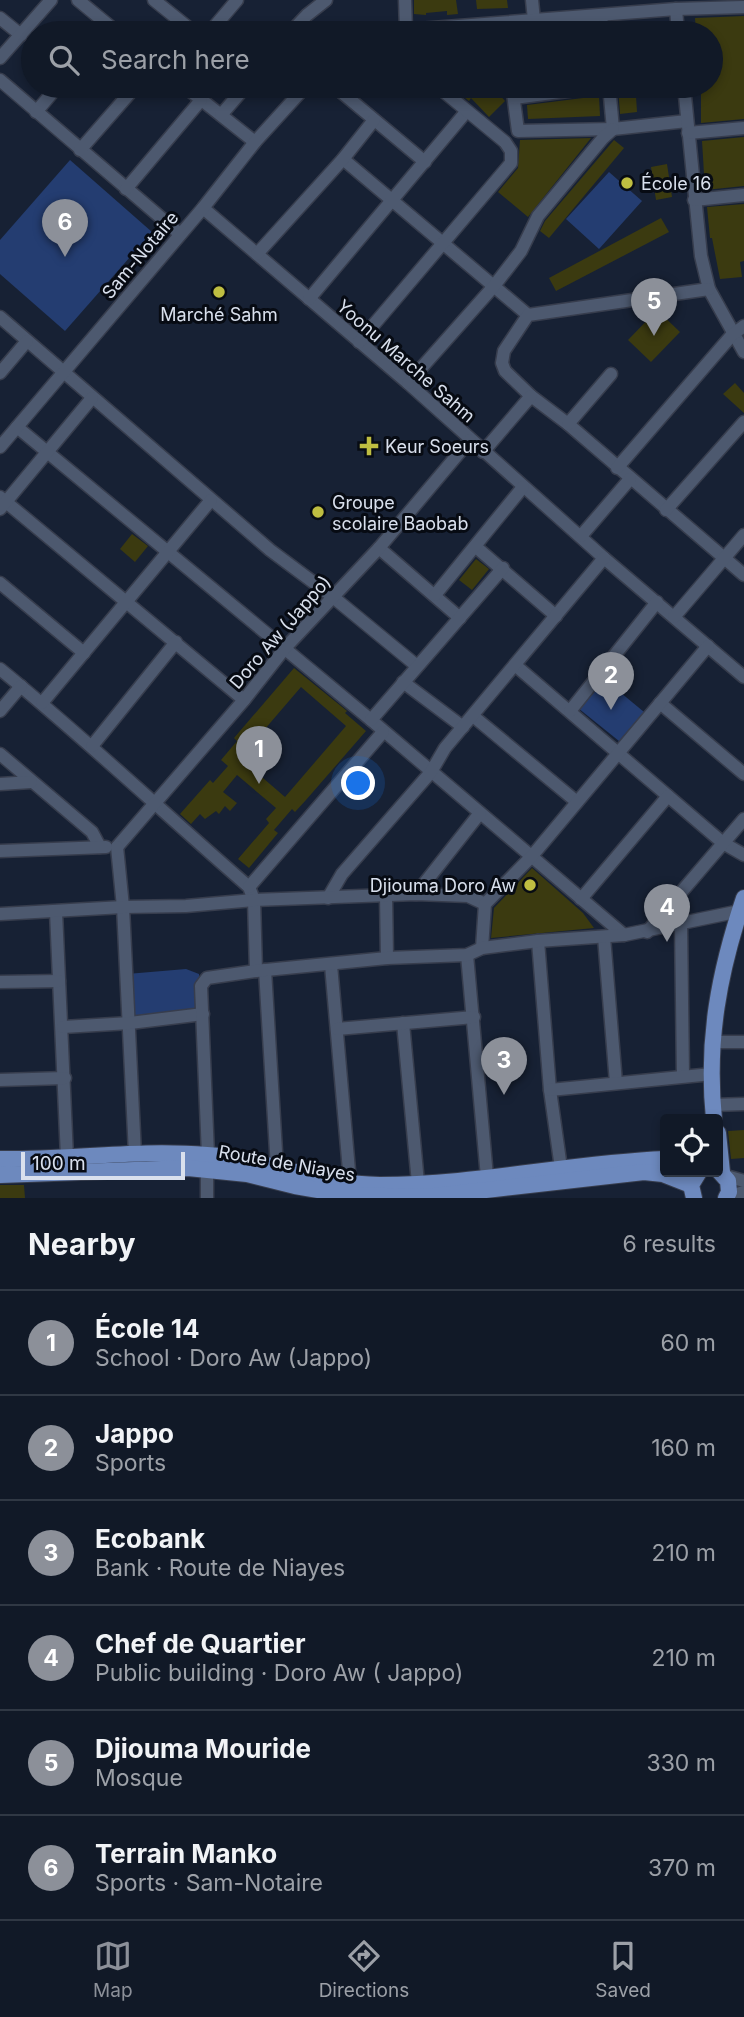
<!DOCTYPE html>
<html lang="en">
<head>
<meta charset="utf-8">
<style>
  :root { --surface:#111927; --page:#1a222f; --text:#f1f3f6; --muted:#9ca0a7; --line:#303844; --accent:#8c9099 }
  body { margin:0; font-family:Inter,sans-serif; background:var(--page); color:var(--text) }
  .controls { position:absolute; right:21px; bottom:21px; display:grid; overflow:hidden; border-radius:7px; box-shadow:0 4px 10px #0003 }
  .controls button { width:63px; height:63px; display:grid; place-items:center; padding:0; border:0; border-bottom:2px solid var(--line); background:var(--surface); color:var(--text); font:35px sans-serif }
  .scale { position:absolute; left:21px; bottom:18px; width:164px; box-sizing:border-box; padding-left:7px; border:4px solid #d9e0ed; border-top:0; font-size:19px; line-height:24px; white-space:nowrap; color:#d9e0ed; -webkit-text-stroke:5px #070b13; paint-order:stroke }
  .you { position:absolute; left:359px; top:784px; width:24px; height:24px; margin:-18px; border:5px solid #fff; border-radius:50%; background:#1a73e8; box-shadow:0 0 0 10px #1a73e833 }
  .badge { display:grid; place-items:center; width:46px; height:46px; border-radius:50%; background:var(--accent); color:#fff; font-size:23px; font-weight:700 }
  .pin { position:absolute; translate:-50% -58px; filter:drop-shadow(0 2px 4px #0008) }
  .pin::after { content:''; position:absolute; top:37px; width:24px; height:21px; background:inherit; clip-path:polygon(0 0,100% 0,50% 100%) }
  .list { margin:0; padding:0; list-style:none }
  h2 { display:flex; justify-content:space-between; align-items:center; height:91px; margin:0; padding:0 28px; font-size:30px }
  h2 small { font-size:23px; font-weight:400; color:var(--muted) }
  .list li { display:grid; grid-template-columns:46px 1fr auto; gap:21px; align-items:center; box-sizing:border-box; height:105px; padding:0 28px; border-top:2px solid var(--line) }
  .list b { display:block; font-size:26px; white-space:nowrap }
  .list p { margin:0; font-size:23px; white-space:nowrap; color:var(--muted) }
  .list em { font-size:23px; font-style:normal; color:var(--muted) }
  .icon { flex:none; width:38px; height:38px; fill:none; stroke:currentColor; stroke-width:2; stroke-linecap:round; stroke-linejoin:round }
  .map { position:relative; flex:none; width:744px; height:1198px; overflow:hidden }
  .search { position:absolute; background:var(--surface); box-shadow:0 4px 10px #0003; left:21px; right:21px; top:21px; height:77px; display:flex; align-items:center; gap:18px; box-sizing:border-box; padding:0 24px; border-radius:38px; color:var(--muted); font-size:26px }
  .sheet { height:721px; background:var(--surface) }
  nav { display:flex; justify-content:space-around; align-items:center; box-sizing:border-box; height:98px; border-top:2px solid var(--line); background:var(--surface); font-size:19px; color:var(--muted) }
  nav a { display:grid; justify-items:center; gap:4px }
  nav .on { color:var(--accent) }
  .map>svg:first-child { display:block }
  .green { fill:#243d71 }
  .building { fill:#3b3a10; fill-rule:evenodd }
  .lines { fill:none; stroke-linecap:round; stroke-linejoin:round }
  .minor-casing { stroke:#373d4d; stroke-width:15 }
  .major-casing { stroke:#373d4d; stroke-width:18 }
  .minor { stroke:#4d596f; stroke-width:12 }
  .major { stroke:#6d89be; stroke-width:16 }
  .poi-dot { fill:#bfbe41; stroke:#070b13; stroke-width:2.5 }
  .labels { text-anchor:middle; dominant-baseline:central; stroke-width:6; stroke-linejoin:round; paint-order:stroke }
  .poi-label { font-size:18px; fill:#d9e0ed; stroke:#070b13; text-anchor:start }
  .street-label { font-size:18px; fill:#d9e0ed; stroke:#070b13 }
</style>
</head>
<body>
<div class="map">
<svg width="744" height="1198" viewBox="0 0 744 1198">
  <rect width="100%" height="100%" fill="#172134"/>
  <!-- green -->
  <g class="green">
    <polygon points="70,160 152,232 65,331 0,274 0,240"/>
    <polygon points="609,172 642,201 599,249 566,219"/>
    <polygon points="603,678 644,712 619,741 578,708"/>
    <polygon points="186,969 199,974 202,1013 130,1021 127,974"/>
  </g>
  <!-- building -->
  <g class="building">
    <polygon points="414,0 456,0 458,14 447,15 447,11 426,13 426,15 414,14"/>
    <polygon points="476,0 507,0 508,8 477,9"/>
    <polygon points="744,16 744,119 701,123 701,86 711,86 711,33 696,33 695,18"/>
    <polygon points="450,86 492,86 505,101 489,117 471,98 469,101"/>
    <polygon points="618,86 666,86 667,94 636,96 637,112 620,114"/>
    <polygon points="599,96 600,116 528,119 527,105"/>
    <polygon points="744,137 744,186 705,190 702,141"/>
    <polygon points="591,138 528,217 498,192 518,168 520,140"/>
    <polygon points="614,140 624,148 549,238 540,231 545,221"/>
    <polygon points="667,164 672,197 656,200 651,167"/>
    <polygon points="744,204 744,261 740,262 742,277 720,279 712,238 710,238 707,207"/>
    <polygon points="661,218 669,232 556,291 549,278"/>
    <polygon points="657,310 680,332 651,362 628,340"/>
    <polygon points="735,383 744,393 744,413 723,394"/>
    <polygon points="132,534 148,546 135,562 120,549"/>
    <polygon points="476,559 489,569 472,590 459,580"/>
    <path d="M294 668 347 711 345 713 366 731 306 800 295 812 292 809 274 830 278 833 249 868 238 859 269 823 266 819 276 808 237 775 223 792 237 803 230 811 225 806 219 814 216 811 205 819 200 814 191 824 180 814 210 780 213 783 228 766 221 760 237 741 234 738ZM301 687 346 726 285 797 240 758Z"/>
    <polygon points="532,868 583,913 594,928 491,938 494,908"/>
    <polygon points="744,1130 744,1158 731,1159 728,1131"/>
    <polygon points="0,1185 24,1185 25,1198 0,1198"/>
  </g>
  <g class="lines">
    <!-- minor casing -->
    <g class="minor-casing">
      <g id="minor">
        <polyline points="78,0 118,33"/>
        <polyline points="154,0 195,33"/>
        <polyline points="405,0 406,30"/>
        <polyline points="532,0 534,20"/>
        <polyline points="676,9 678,33"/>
        <polyline points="601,16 603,33"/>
        <polyline points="0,18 21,35"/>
        <polyline points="209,33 237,0"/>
        <polyline points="290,33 307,15 326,0"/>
        <polyline points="388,33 406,30 676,9 744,7"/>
        <polyline points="0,58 51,0"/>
        <polyline points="0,80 180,234"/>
        <polyline points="184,86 255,142"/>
        <polyline points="334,86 425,162"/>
        <polyline points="512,86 518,131 613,129"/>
        <polyline points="609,86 613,129 687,121"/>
        <polyline points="684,86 701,256 709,289 744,352"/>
        <polyline points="514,98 606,86"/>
        <polyline points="36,112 58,86"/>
        <polyline points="221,115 246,86"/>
        <polyline points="688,133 744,128"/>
        <polyline points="80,150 136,86"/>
        <polyline points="343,159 528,315"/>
        <polyline points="126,189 201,100"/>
        <polyline points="694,200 744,195"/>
        <polyline points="203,208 408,383 604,558 744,677"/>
        <polyline points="257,254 343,159 374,120"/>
        <polyline points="709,289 528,315 504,351 502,363 505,371 531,396 568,424 744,575"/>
        <polyline points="309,299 466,112"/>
        <polyline points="0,317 270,550 333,597 417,666"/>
        <polyline points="359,342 511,163 511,151 505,142 437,86"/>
        <polyline points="0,373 27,341"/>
        <polyline points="408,383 494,286 521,251 538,216 603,138 613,129"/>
        <polyline points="568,424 611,374"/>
        <polyline points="17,427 371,720 624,935"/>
        <polyline points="0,447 203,208 255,142 306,86"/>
        <polyline points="483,452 531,396"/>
        <polyline points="617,468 732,335 744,326"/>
        <polyline points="0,497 244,700"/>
        <polyline points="0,509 92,398"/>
        <polyline points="666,510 744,422"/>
        <polyline points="581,536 630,479"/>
        <polyline points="476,547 556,616"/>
        <polyline points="379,548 460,618"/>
        <polyline points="0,583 84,653"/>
        <polyline points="435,595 523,487"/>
        <polyline points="674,617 744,535"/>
        <polyline points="515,665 723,843 744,855"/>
        <path d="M0 669C86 739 166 815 249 887L254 900 256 971"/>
        <polyline points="403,682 463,727"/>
        <polyline points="42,703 211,500"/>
        <polyline points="660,703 744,774"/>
        <polyline points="0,711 21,686"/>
        <polyline points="570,711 657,602"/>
        <polyline points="473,716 577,802"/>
        <polyline points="371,720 503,568"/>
        <polyline points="92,746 176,642"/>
        <polyline points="0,754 92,832 100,847"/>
        <polyline points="0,784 31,782"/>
        <polyline points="117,847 244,700 285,648 379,548 470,440"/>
        <polyline points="117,847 123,907 135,1154"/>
        <polyline points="0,851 106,847"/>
        <polyline points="249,887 383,732"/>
        <polyline points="416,894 480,813"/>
        <polyline points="386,896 387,958"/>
        <polyline points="328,898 342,874 431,772 445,748 604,558"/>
        <polyline points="581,899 668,796"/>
        <polyline points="56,912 67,1157"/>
        <polyline points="0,914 123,907 186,906 254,900 416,894 468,896 485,904"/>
        <polyline points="681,924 683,1076"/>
        <polyline points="647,932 744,819"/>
        <polyline points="604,937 616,1083"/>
        <polyline points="538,941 550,1090 561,1168"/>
        <polyline points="482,948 485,904 532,856 708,646"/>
        <polyline points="467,955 487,1177"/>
        <polyline points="331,965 350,1182"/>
        <polyline points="265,970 277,1168"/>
        <polyline points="0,982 59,981"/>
        <polyline points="403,1023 418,1183"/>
        <polyline points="63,1027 130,1023 203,1014"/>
        <polyline points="337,1029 474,1017"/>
        <polyline points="712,1042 744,1042"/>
        <polyline points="0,1080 65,1078"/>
        <polyline points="550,1090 712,1074"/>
        <polyline points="713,1105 744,1104"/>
        <polyline points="208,1155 201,986 207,978 256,971 387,958 467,955 482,948 538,941 624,935 740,911"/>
        <polyline points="207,1169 207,1198"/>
        <polyline points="726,1176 744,1181"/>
        <polyline points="726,1197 744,1192"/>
      </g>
    </g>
    <!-- major casing -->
    <g class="major-casing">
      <g id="major">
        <path d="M714 1119C706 1041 719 972 744 898"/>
        <polyline points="718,1133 722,1172"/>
        <path d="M0 1159C69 1160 138 1149 207 1155 265 1159 321 1185 380 1185 475 1185 570 1163 665 1159"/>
        <polyline points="718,1170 728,1181 729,1192 726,1198"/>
        <polyline points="0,1175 188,1168 247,1174 295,1186 346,1195 425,1197 644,1172 663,1174 691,1185"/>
        <polyline points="694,1198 691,1185 699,1172"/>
      </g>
    </g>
    <!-- minor -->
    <use href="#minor" class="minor"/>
    <!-- major -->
    <use href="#major" class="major"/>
  </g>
  <!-- markers -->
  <g class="poi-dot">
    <circle cx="627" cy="183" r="7"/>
    <circle cx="219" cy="292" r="7"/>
    <path d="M365.5 435.5h7v7h7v7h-7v7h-7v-7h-7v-7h7z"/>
    <circle cx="318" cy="512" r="7"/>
    <circle cx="530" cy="885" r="7"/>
  </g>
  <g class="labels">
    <!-- poi labels -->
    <g class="poi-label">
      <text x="641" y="183">École 16</text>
      <text x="219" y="314" text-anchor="middle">Marché Sahm</text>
      <text x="385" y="446">Keur Soeurs</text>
      <text x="332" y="502">Groupe<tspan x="332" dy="21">scolaire Baobab</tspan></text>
      <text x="516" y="885" text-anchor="end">Djiouma Doro Aw</text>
    </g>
    <!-- street labels -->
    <g class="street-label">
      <text transform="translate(140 255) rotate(-50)">Sam-Notaire</text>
      <text transform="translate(406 361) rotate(41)">Yoonu Marche Sahm</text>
      <text transform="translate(280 632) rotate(-49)">Doro Aw (Jappo)</text>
      <text transform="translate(287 1163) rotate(10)">Route de Niayes</text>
    </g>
  </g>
</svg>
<div class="controls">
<button><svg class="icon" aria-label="locate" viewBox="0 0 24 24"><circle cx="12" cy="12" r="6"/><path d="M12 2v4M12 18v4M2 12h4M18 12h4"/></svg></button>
</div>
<div class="scale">100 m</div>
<div class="you"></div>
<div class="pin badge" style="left:259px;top:784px">1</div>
<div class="pin badge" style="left:611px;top:710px">2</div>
<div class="pin badge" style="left:504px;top:1095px">3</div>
<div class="pin badge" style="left:667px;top:942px">4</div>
<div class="pin badge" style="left:654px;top:336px">5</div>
<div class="pin badge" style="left:65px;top:257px">6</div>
<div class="search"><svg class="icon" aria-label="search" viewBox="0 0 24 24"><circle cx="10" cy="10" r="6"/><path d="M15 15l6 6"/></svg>Search here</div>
</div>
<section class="sheet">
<h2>Nearby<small>6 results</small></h2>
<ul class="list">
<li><span class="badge">1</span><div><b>École 14</b><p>School · Doro Aw (Jappo)</p></div><em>60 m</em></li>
<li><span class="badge">2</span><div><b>Jappo</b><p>Sports</p></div><em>160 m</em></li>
<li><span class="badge">3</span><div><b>Ecobank</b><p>Bank · Route de Niayes</p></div><em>210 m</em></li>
<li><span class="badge">4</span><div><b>Chef de Quartier</b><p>Public building · Doro Aw ( Jappo)</p></div><em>210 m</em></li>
<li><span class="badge">5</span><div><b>Djiouma Mouride</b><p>Mosque</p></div><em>330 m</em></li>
<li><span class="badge">6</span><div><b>Terrain Manko</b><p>Sports · Sam-Notaire</p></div><em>370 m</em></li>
</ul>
</section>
<nav>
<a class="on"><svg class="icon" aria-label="map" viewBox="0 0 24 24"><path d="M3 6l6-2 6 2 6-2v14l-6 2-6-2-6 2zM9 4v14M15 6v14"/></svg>Map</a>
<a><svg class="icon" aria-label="directions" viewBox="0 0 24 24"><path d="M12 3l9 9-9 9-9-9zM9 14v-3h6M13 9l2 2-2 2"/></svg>Directions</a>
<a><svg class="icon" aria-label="saved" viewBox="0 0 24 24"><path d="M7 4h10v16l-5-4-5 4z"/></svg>Saved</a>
</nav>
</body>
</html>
